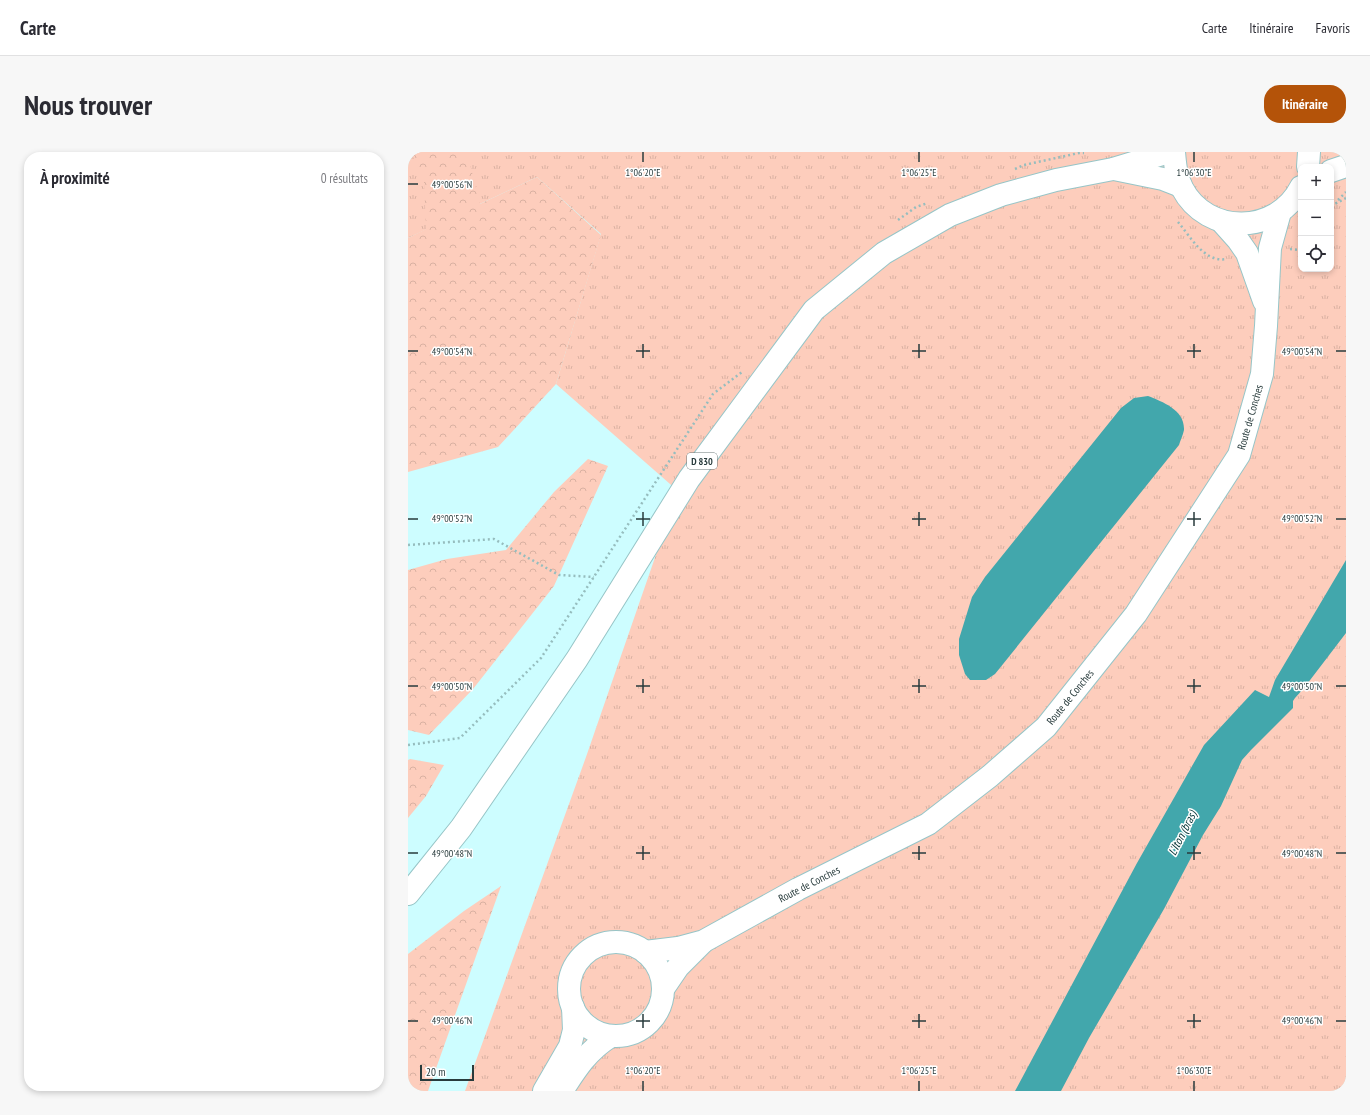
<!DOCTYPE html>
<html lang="fr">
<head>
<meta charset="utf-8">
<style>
  :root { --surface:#fff; --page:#f7f7f7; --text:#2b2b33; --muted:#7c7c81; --line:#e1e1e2; --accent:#b45309 }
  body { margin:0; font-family:"PT Sans Narrow",sans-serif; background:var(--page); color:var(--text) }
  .controls { position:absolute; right:12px; top:12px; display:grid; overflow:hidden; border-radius:8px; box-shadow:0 2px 6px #0003 }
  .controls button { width:36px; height:36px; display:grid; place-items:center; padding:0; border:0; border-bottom:1px solid var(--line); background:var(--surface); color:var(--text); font:20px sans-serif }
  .scale { position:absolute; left:12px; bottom:10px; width:54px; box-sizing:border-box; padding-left:4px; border:2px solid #283b3c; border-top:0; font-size:11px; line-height:14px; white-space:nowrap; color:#283b3c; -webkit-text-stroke:3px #fff; paint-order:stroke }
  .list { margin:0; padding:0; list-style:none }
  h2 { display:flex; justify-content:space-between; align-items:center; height:52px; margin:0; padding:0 16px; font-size:17px }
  h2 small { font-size:13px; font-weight:400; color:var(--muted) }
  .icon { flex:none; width:22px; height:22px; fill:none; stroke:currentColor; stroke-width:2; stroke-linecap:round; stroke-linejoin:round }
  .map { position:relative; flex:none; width:938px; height:939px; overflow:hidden; border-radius:16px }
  header { display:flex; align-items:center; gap:24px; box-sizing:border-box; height:56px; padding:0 20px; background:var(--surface); border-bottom:1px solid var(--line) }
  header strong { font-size:19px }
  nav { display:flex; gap:22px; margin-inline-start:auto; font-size:14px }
  .intro { display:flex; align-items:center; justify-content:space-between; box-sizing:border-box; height:96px; padding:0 24px }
  h1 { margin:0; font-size:28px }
  .button { padding:10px 18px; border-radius:16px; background:var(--accent); color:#fff; font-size:14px; font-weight:700 }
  main { display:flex; gap:24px; padding:0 24px }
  aside { flex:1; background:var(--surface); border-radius:16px; box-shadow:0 2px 6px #0003 }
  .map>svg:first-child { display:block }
  .grass { fill:url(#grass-tufts); fill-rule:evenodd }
  .forest { fill:url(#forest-crowns) }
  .water { fill:#42a7ac }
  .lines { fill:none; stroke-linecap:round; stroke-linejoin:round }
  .secondary-casing { stroke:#97c5c7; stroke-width:24 }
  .primary-casing { stroke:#97c5c7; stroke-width:24 }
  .path { stroke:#96bdbe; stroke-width:2.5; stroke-dasharray:2 3; stroke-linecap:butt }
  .secondary { stroke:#fff; stroke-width:22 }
  .primary { stroke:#fff; stroke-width:22 }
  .ticks { fill:none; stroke:#283b3c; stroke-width:1.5 }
  .labels { text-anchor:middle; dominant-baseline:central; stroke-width:3; stroke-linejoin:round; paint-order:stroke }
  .shield { fill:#fff; stroke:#687676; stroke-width:1 }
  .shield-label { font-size:10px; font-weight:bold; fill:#283b3c }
  .street-label { font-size:11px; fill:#283b3c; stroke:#fff }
  .water-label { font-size:12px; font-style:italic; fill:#003133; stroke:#fff }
  .ticks-label { font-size:10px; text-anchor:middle; fill:#283b3c; stroke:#fff; stroke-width:3; stroke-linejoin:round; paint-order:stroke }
</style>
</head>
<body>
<header>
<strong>Carte</strong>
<nav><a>Carte</a><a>Itinéraire</a><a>Favoris</a></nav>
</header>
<div class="intro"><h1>Nous trouver</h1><a class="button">Itinéraire</a></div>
<main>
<aside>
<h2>À proximité<small>0 résultats</small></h2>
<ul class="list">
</ul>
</aside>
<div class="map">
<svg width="938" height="939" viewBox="0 0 938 939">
  <defs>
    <pattern id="grass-tufts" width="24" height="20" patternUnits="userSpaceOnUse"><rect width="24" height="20" fill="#fdcdbc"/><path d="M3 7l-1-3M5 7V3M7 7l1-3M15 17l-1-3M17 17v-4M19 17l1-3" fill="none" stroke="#d9b1a2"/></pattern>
    <pattern id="forest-crowns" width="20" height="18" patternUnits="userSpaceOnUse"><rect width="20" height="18" fill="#fdcdbc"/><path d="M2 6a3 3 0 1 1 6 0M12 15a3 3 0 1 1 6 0" fill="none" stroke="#d9b1a2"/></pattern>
  </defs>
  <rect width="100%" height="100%" fill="#cdfdff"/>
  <!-- grass -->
  <path class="grass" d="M0 0H938V939H57L178 605 270 339 148 232 193 82 129 25 0 86ZM893 15H923V117H893Z"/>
  <!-- forest -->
  <g class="forest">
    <polygon points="3,0 59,0 72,52 129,25 193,83 148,232 90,295 0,320 0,86 18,77 16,28"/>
    <polygon points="180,307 200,314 146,434 65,537 21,583 0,578 0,418 39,407 98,398 146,340"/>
    <polygon points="2,607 36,613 18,644 0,666 0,608"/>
    <polygon points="93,734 20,939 0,939 0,802 56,759"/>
  </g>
  <!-- water -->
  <g class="water">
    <path d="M740 244C755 250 777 258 776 278 775 283 772 289 771 293L587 522 578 528H562L557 522 551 503V487L564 445 577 425 713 256 726 246Z"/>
    <polygon points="938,408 938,481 896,536 887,546 885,549 885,556 843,598 834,608 813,654 795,683 756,757 681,886 653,939 607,939 729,711 796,593 847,538 861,545 867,528"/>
  </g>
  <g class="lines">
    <!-- secondary casing -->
    <g class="secondary-casing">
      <g id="secondary">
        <polyline points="813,69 830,88 839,101 856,149"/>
        <circle cx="208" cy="837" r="47"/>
        <polyline points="237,800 270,796 296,789 390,737 520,672 582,624 638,575 728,462 831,303 854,222 858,174 862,96 872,60"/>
        <polyline points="255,837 270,815 294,791"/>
        <polyline points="136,939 162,894 166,878 165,855"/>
        <path d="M154 939C168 917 180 898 203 884"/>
      </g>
    </g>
    <!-- primary casing -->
    <g class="primary-casing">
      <g id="primary">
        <path d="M766 0C767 12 768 24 774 36 799 84 869 83 893 35"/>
        <polyline points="900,15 901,0"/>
        <polyline points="706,17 755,27 773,34"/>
        <polyline points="923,19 938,14"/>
        <polyline points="0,742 53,676 169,507 281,327 406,158 476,101 542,63 593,43 648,28 705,17 761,0"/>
      </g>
    </g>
    <!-- path -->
    <g class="path">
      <polyline points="607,17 616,13 671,1 676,1"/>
      <polyline points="930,48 938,40"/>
      <polyline points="923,54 938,46"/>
      <polyline points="490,68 508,55 520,51"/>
      <path d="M770 70C783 85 796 111 819 107"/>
      <polyline points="882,97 893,98"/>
      <polyline points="0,393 86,387 151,423 186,425"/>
      <polyline points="0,593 52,586 133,506 305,242 334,220"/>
    </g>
    <!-- secondary -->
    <use href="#secondary" class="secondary"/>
    <!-- primary -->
    <use href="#primary" class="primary"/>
  </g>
  <!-- ticks -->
  <path class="ticks" d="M235 0V10M511 0V10M786 0V10M0 32H10M235 192V206M511 192V206M786 192V206M0 199H10M228 199H242M504 199H518M779 199H793M928 199H938M235 360V374M511 360V374M786 360V374M0 367H10M228 367H242M504 367H518M779 367H793M928 367H938M235 527V541M511 527V541M786 527V541M0 534H10M228 534H242M504 534H518M779 534H793M928 534H938M235 694V708M511 694V708M786 694V708M0 701H10M228 701H242M504 701H518M779 701H793M928 701H938M235 862V876M511 862V876M786 862V876M0 869H10M228 869H242M504 869H518M779 869H793M928 869H938M235 929V939M511 929V939M786 929V939"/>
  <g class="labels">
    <!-- shield labels -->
    <rect class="shield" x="279" y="301" width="30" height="16" rx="3"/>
    <g class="shield-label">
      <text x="294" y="309">D 830</text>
    </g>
    <!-- street labels -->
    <g class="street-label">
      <text transform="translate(842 265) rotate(-74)">Route de Conches</text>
      <text transform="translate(662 545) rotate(-51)">Route de Conches</text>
      <text transform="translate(401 732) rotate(-27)">Route de Conches</text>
    </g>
    <!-- water labels -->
    <g class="water-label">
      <text transform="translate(774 681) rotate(-63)">L'Iton (bras)</text>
    </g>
  </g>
  <g class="ticks-label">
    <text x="235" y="24">1°06'20"E</text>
    <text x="511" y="24">1°06'25"E</text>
    <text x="786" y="24">1°06'30"E</text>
    <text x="44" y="36">49°00'56"N</text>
    <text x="44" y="203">49°00'54"N</text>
    <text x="894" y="203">49°00'54"N</text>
    <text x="44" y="370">49°00'52"N</text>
    <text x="894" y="370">49°00'52"N</text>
    <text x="44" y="538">49°00'50"N</text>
    <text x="894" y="538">49°00'50"N</text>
    <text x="44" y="705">49°00'48"N</text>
    <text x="894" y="705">49°00'48"N</text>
    <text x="44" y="872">49°00'46"N</text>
    <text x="894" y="872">49°00'46"N</text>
    <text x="235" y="922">1°06'20"E</text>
    <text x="511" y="922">1°06'25"E</text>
    <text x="786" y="922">1°06'30"E</text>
  </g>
</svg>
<div class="controls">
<button>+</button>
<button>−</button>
<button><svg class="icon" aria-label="locate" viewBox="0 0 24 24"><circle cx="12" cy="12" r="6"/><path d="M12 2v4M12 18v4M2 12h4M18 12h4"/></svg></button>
</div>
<div class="scale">20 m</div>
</div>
</main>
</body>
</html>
